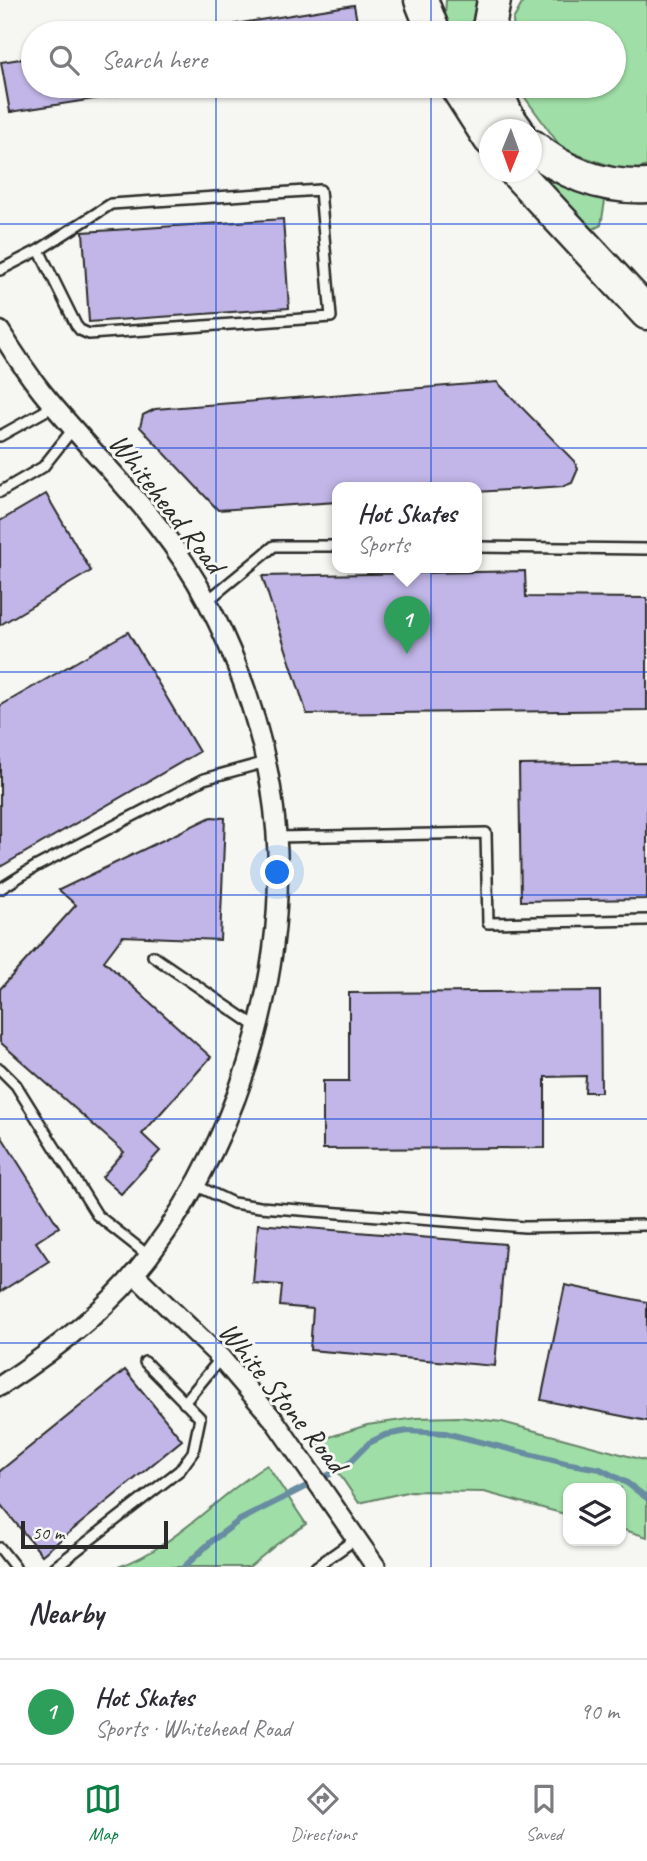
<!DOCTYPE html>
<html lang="en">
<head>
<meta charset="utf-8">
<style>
  :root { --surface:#fff; --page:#f2f2f3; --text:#2b2b33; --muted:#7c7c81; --line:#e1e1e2; --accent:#0b8043 }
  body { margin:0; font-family:Caveat,sans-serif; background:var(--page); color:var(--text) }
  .controls { position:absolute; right:21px; bottom:21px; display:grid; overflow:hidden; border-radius:14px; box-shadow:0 2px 5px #0004 }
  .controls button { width:63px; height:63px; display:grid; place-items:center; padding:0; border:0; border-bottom:2px solid var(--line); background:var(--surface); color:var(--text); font:35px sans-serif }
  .compass { position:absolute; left:479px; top:119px; width:63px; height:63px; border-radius:50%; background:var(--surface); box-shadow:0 2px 5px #0004; rotate:181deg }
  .scale { position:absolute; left:21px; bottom:18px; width:147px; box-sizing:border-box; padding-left:7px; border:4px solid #2b2b2b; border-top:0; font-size:19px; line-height:24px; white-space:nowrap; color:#2b2b2b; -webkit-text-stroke:5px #f6f6f2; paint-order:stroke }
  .you { position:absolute; left:278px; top:873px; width:24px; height:24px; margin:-18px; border:5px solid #fff; border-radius:50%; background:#1a73e8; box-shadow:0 0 0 10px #1a73e833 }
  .badge { display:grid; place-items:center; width:46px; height:46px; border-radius:50%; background:var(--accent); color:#fff; font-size:23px; font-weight:700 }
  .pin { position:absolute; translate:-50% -58px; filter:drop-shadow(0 2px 4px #0008) }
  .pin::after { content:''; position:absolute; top:37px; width:24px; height:21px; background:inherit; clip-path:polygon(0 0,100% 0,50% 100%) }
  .popup { position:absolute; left:332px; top:482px; width:150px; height:91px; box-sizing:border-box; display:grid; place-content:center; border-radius:14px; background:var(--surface); filter:drop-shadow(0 2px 5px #0005); font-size:23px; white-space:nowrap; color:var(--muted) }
  .popup b { font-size:26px; color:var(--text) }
  .popup::after { content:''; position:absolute; left:50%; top:100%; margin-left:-14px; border:14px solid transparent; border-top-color:var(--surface) }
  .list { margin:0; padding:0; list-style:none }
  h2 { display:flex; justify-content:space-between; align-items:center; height:91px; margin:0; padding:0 28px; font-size:30px }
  h2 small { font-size:23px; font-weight:400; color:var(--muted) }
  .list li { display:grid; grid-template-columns:46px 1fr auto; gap:21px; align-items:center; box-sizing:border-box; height:105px; padding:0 28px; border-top:2px solid var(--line) }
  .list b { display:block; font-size:26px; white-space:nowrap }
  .list p { margin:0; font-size:23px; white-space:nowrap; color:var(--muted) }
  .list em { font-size:23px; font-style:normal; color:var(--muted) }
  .icon { flex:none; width:38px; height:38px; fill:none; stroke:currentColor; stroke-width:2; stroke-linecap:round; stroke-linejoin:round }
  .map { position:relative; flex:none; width:647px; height:1567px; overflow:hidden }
  .search { position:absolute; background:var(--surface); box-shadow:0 2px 5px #0004; left:21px; right:21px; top:21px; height:77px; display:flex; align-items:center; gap:18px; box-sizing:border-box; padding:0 24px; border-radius:38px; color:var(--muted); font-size:26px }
  .sheet { height:196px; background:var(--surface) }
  nav { display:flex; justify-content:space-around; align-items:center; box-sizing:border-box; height:98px; border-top:2px solid var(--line); background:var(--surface); font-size:19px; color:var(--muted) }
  nav a { display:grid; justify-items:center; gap:4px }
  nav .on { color:var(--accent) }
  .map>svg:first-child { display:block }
  .green { fill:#9fdea6; stroke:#658468; stroke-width:2 }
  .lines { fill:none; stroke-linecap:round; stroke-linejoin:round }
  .stream { stroke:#688ca1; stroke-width:6 }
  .building { fill:#c1b6e7; stroke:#2b2b2b; stroke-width:2 }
  .service-casing { stroke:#2b2b2b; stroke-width:14 }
  .minor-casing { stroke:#2b2b2b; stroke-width:23 }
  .motorway-casing { stroke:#2b2b2b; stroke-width:37 }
  .service { stroke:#f6f6f2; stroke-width:9 }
  .minor { stroke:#f6f6f2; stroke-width:18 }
  .motorway { stroke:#f6f6f2; stroke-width:32 }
  .grid { fill:none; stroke:#1d4ed8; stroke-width:2; stroke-opacity:0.55 }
  .labels { text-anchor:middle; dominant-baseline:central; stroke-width:6; stroke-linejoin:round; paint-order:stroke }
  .street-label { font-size:30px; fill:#2b2b2b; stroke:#f6f6f2 }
</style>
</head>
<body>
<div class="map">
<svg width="647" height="1567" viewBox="0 0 647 1567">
  <rect width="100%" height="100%" fill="#f6f6f2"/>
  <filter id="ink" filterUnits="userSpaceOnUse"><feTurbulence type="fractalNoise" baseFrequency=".0143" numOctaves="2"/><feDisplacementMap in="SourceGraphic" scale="14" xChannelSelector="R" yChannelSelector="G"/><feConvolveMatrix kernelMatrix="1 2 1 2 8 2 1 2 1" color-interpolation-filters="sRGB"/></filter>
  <g filter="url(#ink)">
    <!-- green -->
    <g class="green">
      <polygon points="446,0 484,0 478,33 449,33 445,16"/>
      <polygon points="524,0 647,0 647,166 629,172 563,150 518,88 517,86 614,86 614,33 514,33 513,20"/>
      <polygon points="532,164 566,186 605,201 601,225 586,233 532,172"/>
      <polygon points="459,1417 502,1422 647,1461 647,1537 621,1529 621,1488 568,1488 568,1515 484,1492 411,1491 359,1503 317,1441 367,1425 416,1418"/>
      <path d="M267 1465 306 1524 277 1544 249 1567H118C173 1549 218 1495 267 1465Z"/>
    </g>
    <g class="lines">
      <!-- stream -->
      <polyline class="stream" points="184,1567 213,1540 240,1520 346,1466 369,1443 385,1435 408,1431 445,1433 565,1463 600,1469 627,1483 647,1498"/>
    </g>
    <!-- building -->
    <g class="building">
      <polygon points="354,5 359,33 236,33 235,24"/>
      <polygon points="33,57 33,86 119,86 120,95 10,112 1,62"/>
      <polygon points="283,219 289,308 89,322 83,232"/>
      <polygon points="497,382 574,461 578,469 572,483 564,486 477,492 477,488 337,488 337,502 218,510 140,427 143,415 155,409"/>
      <polygon points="46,494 91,571 0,625 0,521"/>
      <polygon points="525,571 526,597 647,598 647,710 307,714 262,576"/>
      <polygon points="128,632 199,752 0,867 0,706"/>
      <polygon points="647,763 647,899 521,901 519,765"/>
      <polygon points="211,817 225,818 220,940 123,936 104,961 211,1057 142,1134 160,1151 121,1194 102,1177 124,1152 0,1042 0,989 76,905 59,890"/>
      <polygon points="600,991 601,1092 585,1092 586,1076 545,1077 545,1148 323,1149 323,1081 349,1081 349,993"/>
      <polygon points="0,1134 59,1227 36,1242 49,1261 0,1292"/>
      <polygon points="258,1224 505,1244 495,1366 310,1350 313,1309 280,1306 282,1285 253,1283"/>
      <polygon points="565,1285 647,1302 647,1421 541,1400"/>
      <polygon points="125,1370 182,1440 42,1555 0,1504 0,1471"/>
    </g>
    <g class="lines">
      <!-- service casing -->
      <g class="service-casing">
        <g id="service">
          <polyline points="0,270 39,250 111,204 320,190 331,317 89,334 80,330 76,325 39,250"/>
          <polyline points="0,436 54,406"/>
          <polyline points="0,492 43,467 73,429"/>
          <polyline points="477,547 647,549"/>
          <polyline points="207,601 274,546 337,546"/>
          <polyline points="276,837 486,833 488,923 647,920"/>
          <polyline points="0,889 35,867 204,779 266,762"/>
          <polyline points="153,956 257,1027"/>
          <polyline points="0,1069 16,1085 97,1215 149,1256"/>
          <polyline points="195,1185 233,1203 260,1207 525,1227 647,1225"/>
          <polyline points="184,1403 221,1358"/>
          <polyline points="0,1548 15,1567"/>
          <polyline points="55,1567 180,1470 193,1452 200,1418 145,1362"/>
          <polyline points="316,1567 357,1538"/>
        </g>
      </g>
      <!-- minor casing -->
      <g class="minor-casing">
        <g id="minor">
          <path d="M0 331C13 352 27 373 42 392 98 461 166 521 207 601 237 658 260 724 271 788 297 947 246 1129 149 1256 110 1308 54 1351 0 1386"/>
          <polyline points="134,1274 221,1358 274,1420 376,1567"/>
        </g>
      </g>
      <!-- motorway casing -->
      <g class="motorway-casing">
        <g id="motorway">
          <polyline points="421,0 434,33"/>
          <polyline points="488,33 494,0"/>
          <polyline points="456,86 490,139"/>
          <polyline points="494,86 507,116 517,130"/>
          <path d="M532 146C565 174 603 188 647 186"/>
          <polyline points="516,172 647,313"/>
        </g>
      </g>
      <!-- service -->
      <use href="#service" class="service"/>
      <!-- minor -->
      <use href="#minor" class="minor"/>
      <!-- motorway -->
      <use href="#motorway" class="motorway"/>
    </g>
  </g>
  <!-- grid -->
  <path class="grid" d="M216 0V33M431 0V33M216 86V1567M431 86V1567M0 224H647M0 448H647M0 672H647M0 895H647M0 1119H647M0 1343H647"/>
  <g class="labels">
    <!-- street labels -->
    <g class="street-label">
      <text transform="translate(167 503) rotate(52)">Whitehead Road</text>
      <text transform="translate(283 1397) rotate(51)">White Stone Road</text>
    </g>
  </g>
</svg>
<div class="controls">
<button><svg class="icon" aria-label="layers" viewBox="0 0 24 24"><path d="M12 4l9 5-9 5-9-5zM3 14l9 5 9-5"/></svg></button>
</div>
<svg class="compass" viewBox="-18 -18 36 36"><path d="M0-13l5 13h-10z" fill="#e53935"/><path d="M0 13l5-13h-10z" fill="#7c7c81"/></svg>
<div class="scale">50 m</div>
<div class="you"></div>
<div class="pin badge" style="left:407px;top:654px;background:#2e9e5b">1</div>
<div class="popup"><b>Hot Skates</b>Sports</div>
<div class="search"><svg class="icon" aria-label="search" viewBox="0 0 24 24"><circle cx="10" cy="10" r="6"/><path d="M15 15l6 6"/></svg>Search here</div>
</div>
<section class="sheet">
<h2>Nearby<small></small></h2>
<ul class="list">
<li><span class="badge" style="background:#2e9e5b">1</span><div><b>Hot Skates</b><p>Sports · Whitehead Road</p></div><em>90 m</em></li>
</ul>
</section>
<nav>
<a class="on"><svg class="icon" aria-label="map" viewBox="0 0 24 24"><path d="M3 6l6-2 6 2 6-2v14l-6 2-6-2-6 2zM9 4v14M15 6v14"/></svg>Map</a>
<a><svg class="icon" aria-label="directions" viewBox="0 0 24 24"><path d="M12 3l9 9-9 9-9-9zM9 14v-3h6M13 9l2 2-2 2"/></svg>Directions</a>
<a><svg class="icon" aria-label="saved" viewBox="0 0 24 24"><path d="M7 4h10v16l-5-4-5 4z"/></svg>Saved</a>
</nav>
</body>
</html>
